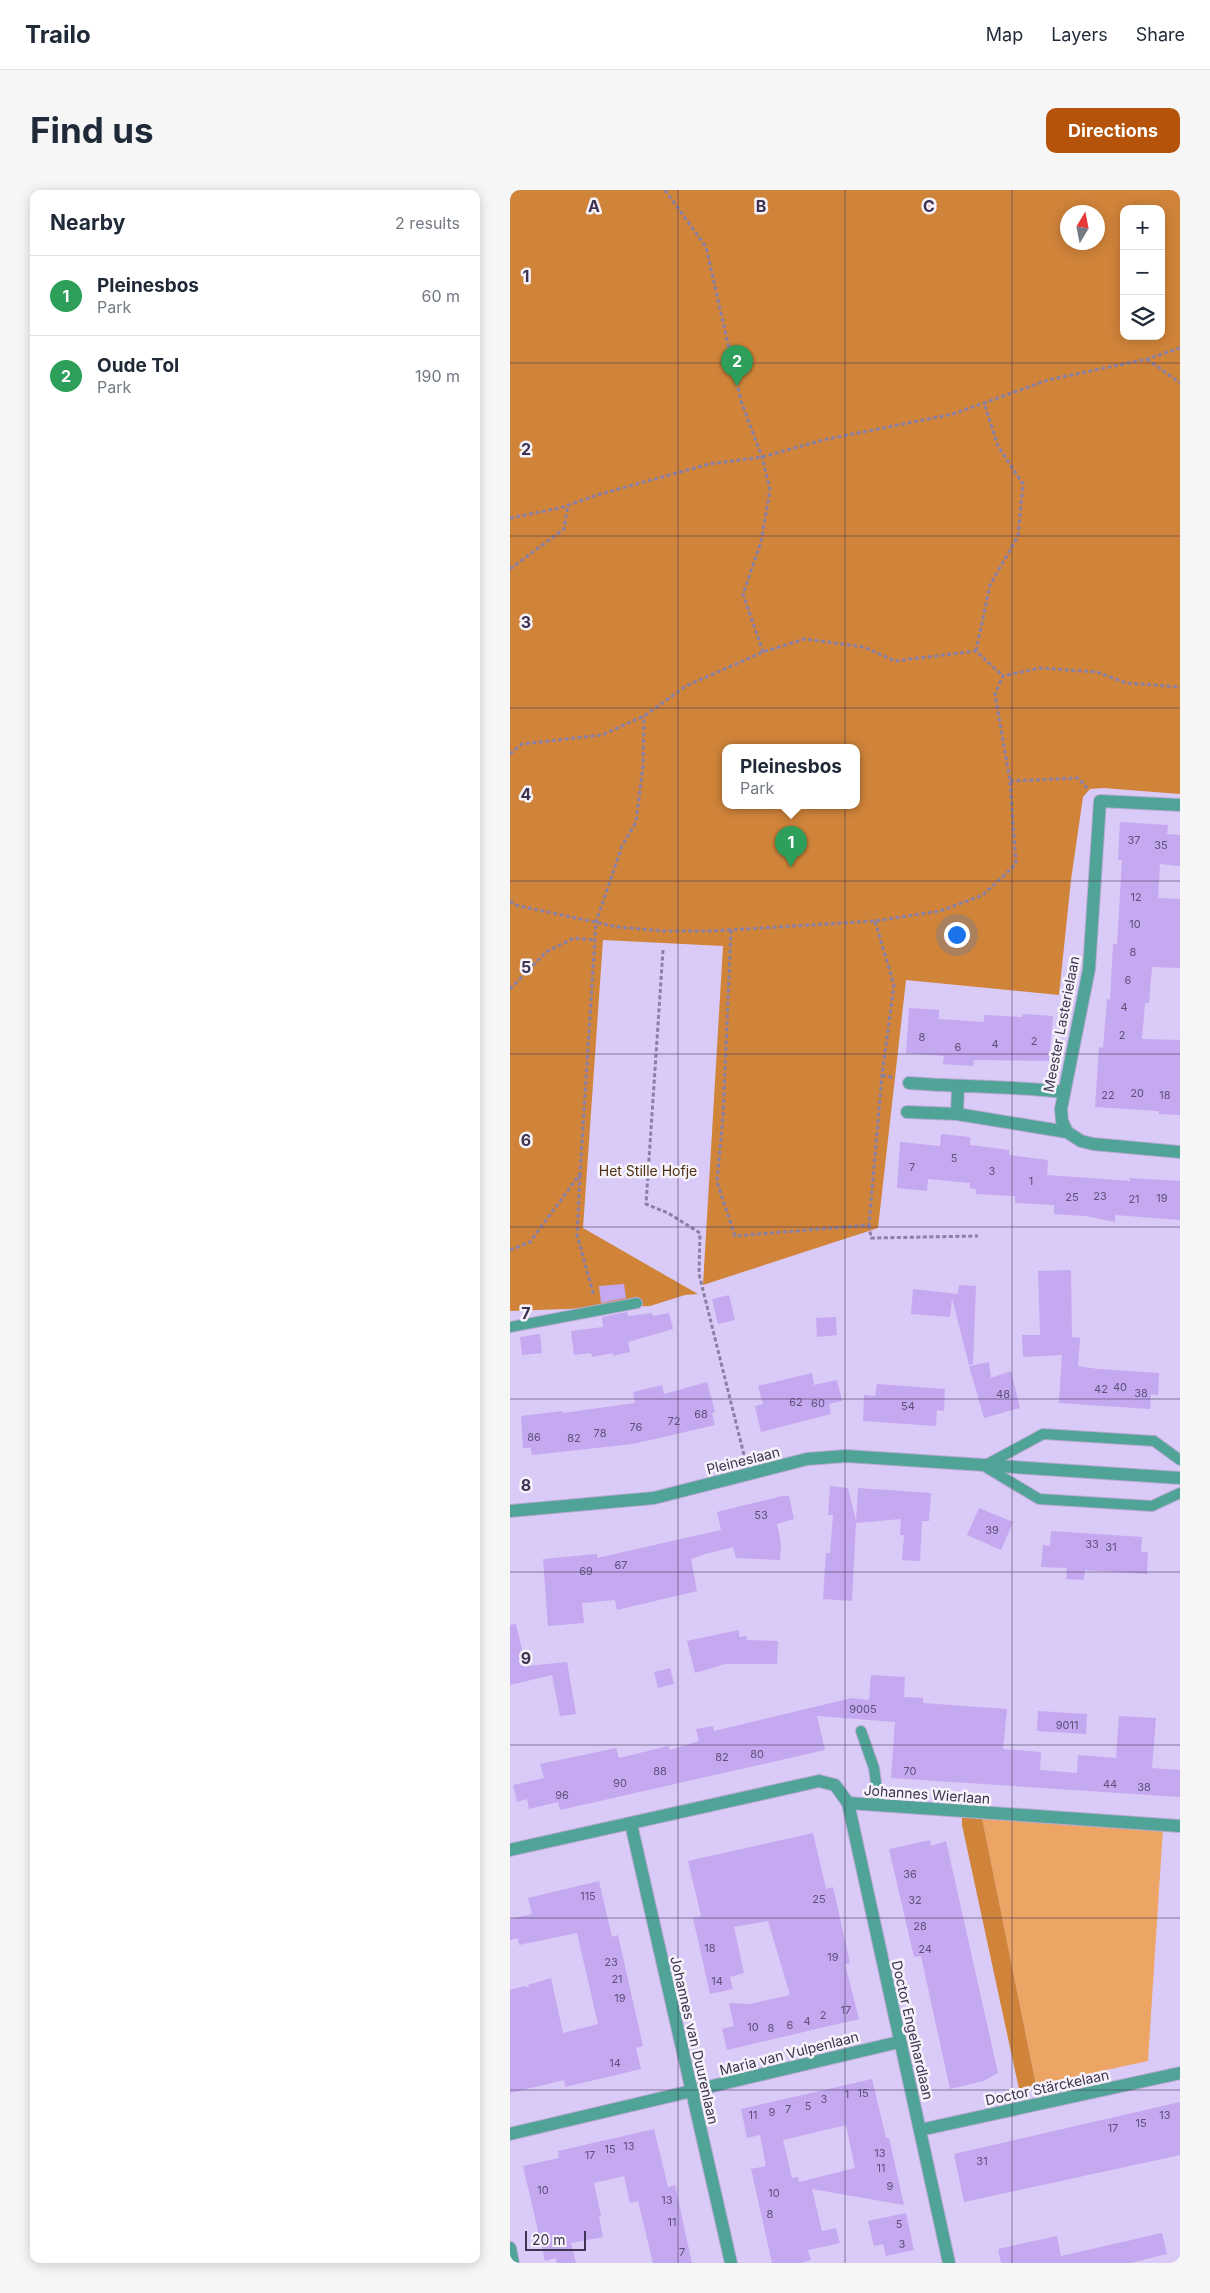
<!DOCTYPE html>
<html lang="en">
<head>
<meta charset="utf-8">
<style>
  :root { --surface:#fff; --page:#f6f6f7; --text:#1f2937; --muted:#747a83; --line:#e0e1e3; --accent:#b45309 }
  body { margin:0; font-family:Inter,sans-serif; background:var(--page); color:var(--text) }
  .controls { position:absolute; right:15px; top:15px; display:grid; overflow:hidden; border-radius:10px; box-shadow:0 2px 12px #0003 }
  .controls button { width:45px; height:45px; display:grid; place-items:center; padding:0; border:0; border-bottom:1px solid var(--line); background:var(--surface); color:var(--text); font:25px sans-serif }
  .compass { position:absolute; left:550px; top:15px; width:45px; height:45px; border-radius:50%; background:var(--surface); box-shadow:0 2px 12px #0003; rotate:10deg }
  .scale { position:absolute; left:15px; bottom:12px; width:61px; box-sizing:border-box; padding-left:5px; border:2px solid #3e3351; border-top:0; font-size:14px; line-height:18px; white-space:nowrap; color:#3e3351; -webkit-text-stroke:4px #f5f2fa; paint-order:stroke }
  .you { position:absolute; left:446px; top:744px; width:18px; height:18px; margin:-12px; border:4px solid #fff; border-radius:50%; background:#1a73e8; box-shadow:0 0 0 8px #1a73e833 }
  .badge { display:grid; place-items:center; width:32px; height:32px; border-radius:50%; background:var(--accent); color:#fff; font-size:16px; font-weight:700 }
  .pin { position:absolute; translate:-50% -41px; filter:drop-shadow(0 1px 2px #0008) }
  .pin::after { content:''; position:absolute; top:26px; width:18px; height:15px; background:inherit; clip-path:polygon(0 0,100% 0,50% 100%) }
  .popup { position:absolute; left:212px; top:554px; width:138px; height:65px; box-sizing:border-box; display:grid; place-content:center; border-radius:10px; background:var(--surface); filter:drop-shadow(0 1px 4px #0005); font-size:16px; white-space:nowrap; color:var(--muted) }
  .popup b { font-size:19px; color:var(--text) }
  .popup::after { content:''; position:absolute; left:50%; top:100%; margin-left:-10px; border:10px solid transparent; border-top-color:var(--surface) }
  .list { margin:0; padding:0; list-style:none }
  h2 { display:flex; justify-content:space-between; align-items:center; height:65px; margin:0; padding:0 20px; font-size:21px }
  h2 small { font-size:16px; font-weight:400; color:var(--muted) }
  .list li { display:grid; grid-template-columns:32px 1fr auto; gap:15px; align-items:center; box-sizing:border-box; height:80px; padding:0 20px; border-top:1px solid var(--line) }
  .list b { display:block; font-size:19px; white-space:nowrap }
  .list p { margin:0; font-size:16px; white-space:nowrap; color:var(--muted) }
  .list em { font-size:16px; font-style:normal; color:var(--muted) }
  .icon { flex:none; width:28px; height:28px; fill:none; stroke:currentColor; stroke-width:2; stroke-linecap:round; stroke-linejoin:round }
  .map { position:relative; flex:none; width:670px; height:2073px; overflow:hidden; border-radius:10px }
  header { display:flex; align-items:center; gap:30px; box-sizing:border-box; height:70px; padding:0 25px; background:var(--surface); border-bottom:1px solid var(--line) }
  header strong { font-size:24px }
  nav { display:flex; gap:28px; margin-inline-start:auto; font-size:18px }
  .intro { display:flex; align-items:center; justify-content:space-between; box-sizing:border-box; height:120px; padding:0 30px }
  h1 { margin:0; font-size:35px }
  .button { padding:12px 22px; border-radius:10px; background:var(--accent); color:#fff; font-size:18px; font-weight:700 }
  main { display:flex; gap:30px; padding:0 30px }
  aside { flex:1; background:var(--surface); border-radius:10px; box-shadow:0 2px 12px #0003 }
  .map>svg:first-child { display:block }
  .green { fill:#eca564 }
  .forest { fill:#d0843a; fill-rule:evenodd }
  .building { fill:#c4a8f0; fill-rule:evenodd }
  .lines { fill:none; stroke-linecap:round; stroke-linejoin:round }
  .service-casing { stroke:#b8a9d2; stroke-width:12 }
  .minor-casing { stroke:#b8a9d2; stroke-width:14 }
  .path { stroke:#8c7fa4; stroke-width:3; stroke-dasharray:4 2.5; stroke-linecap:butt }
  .service { stroke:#50a497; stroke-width:10 }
  .minor { stroke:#50a497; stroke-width:12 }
  .grid { fill:none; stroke:#3e3351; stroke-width:1; stroke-opacity:0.55 }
  .labels { text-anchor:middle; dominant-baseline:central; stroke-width:5; stroke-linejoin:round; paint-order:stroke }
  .number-label { font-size:11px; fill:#605079 }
  .street-label { font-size:14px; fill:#3e3351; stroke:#f5f2fa }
  .park-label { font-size:14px; fill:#503012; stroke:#f5f2fa }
  .grid-label { font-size:16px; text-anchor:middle; font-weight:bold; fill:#3e3351; stroke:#f5f2fa; stroke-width:5; stroke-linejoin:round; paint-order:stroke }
</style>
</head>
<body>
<header>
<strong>Trailo</strong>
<nav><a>Map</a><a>Layers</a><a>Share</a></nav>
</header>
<div class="intro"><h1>Find us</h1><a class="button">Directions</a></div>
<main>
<aside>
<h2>Nearby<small>2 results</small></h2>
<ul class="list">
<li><span class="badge" style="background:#2e9e5b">1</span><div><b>Pleinesbos</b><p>Park</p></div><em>60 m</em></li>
<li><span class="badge" style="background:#2e9e5b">2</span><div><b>Oude Tol</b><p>Park</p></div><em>190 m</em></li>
</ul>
</aside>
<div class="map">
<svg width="670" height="2073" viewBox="0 0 670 2073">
  <rect width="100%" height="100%" fill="#dacaf7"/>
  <!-- green -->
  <polygon class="green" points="472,1628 653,1638 638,1871 526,1895"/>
  <!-- forest -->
  <g class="forest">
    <path d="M0 0H670V604L593 598 580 599 573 607 561 690 549 805 396 790 368 1038 193 1095 213 756 93 750 73 1038 188 1104 175 1105 140 1116 0 1121ZM614 19H651V146H614ZM558 22H588V52H558ZM216 558H346V616H216Z"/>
    <polygon points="456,1627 472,1628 526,1895 509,1899 452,1635 452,1628"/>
  </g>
  <!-- building -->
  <g class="building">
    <polygon points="610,632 658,635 657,644 670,645 670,676 650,674 648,708 670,709 670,778 642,777 639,813 635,813 632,849 670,850 670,925 649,924 649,921 585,917 589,857 593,858 597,809 600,810 603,754 607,754 612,670 608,670"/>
    <polygon points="399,818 429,820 429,829 474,832 474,825 512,827 513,824 543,826 539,871 464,870 463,876 433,874 434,866 396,863"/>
    <polygon points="431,944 460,947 460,955 499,960 499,965 538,970 537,985 620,991 620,988 670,991 670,1030 605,1025 605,1032 575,1026 544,1024 544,1015 505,1013 505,1006 466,1004 466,999 460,998 460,993 418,989 417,1001 387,998 390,952 430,956"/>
    <polygon points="561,1080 562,1147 570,1148 568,1176 588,1179 649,1183 648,1205 641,1204 640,1219 549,1213 552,1165 513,1167 512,1145 530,1145 528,1081"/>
    <polygon points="114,1094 116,1108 91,1113 89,1096"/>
    <polygon points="449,1095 466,1096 463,1174 459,1175 442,1108 440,1127 401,1124 403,1099 448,1104"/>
    <polygon points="219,1105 225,1130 208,1134 202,1109"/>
    <polygon points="117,1122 118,1126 142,1123 143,1126 159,1123 163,1139 118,1152 120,1162 103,1166 103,1163 82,1167 81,1163 64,1165 61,1141 93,1137 92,1127"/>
    <polygon points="326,1127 327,1145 307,1147 306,1128"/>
    <polygon points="30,1144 32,1163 12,1165 10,1147"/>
    <polygon points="479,1172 481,1188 501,1181 510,1218 474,1228 459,1176"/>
    <polygon points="302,1183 304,1195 327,1190 332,1211 319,1214 321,1224 251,1242 245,1216 253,1214 248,1196"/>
    <polygon points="197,1192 205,1222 202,1223 205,1235 123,1254 22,1265 21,1258 13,1258 11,1226 52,1221 53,1223 125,1213 123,1202 152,1195 154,1204"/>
    <polygon points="367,1194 435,1199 434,1221 427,1220 426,1236 353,1231 354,1205 365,1206"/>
    <polygon points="320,1296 338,1298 346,1331 348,1298 421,1303 419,1331 412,1331 410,1371 392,1370 394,1345 390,1345 391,1329 346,1333 342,1411 313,1409 316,1363 320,1363 323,1325 318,1325"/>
    <polygon points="272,1306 279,1306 284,1329 267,1334 271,1353 270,1370 226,1368 223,1357 192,1365 181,1369 187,1401 107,1420 105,1410 72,1413 74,1433 38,1436 33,1369 87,1364 87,1368 211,1340 207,1322"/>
    <polygon points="469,1318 503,1332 491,1360 457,1345"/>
    <polygon points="541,1341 632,1347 631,1362 638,1362 637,1384 575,1380 574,1390 556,1389 557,1378 531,1377 533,1355 540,1356"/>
    <polygon points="6,1434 16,1476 57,1472 66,1524 50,1526 42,1485 0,1495 0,1435"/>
    <polygon points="229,1440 229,1447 236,1446 237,1450 268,1451 267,1474 215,1474 185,1483 177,1451"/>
    <polygon points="160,1478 164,1494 148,1498 144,1482"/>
    <polygon points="361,1485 395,1487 394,1507 413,1508 413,1513 497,1519 493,1559 531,1562 530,1580 567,1583 568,1565 606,1568 609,1526 646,1528 642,1578 670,1580 670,1607 381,1588 385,1532 307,1526 315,1560 50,1620 48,1612 19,1619 17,1609 7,1612 3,1595 34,1588 30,1574 106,1558 109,1568 158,1556 160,1560 189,1551 186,1539 203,1536 204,1541 342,1508 359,1510"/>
    <polygon points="528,1521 577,1524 576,1544 527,1541"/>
    <polygon points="303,1643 316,1699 323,1697 340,1773 335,1774 349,1829 217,1860 212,1839 224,1836 219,1813 240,1814 280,1805 258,1731 224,1737 234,1783 220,1787 223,1799 200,1804 183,1728 191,1726 178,1671"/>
    <polygon points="420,1650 421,1656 436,1651 488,1883 473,1891 440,1899 411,1766 404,1767 379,1659"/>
    <polygon points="89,1691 102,1747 108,1745 133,1856 126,1858 131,1879 55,1897 54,1890 0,1903 0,1800 15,1796 19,1798 18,1795 41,1788 53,1843 88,1834 67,1743 9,1755 8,1748 0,1750 0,1729 22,1724 18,1708"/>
    <path d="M362 1889 376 1948H379L394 2015 302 1999 312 2041 326 2038 330 2053 298 2060 301 2070 291 2073H262L241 1979 256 1976 250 1945 237 1948 231 1919ZM336 1935 345 1978 289 1992 288 1987 282 1988 273 1950Z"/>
    <polygon points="670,1912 670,1965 454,2012 444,1964"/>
    <polygon points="144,1939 158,1997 165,1995 182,2073 143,2073 128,2011 120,2013 114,1986 84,1993 91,2026 89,2027 93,2047 61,2053 66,2073 47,2073 46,2068 35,2071 13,1976 49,1968 48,1961"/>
    <polygon points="396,2023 404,2060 376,2066 373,2054 364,2056 358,2031"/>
    <polygon points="652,2043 657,2064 620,2073 491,2073 488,2059 547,2046 551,2066"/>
  </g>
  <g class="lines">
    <!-- service casing -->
    <g class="service-casing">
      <g id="service">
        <polyline points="0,1137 127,1113"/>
        <polyline points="670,1270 644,1251 533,1244 474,1276 529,1309 642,1316 670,1303"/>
        <polyline points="351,1541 364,1578 369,1615"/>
      </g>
    </g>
    <!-- minor casing -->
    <g class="minor-casing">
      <g id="minor">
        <path d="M399 893C450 897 502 896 554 902"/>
        <polyline points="397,922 447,924 557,942 571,951 583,954 670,962"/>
        <polyline points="447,924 448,897"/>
        <polyline points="557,942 552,931 551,919 579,779 590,611 670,615"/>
        <polyline points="0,1321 144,1308 297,1269 336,1266 670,1288"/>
        <polyline points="338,1613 439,2073"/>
        <polyline points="121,1634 221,2073"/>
        <polyline points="0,1660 309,1591 325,1595 338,1613 670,1636"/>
        <polyline points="410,1940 670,1883"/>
        <polyline points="0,1944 389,1852"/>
        <polyline points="0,2058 3,2073"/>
      </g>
    </g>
    <!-- path -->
    <g class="path">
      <polyline points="155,0 196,57 231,211 252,267 260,300 251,352 233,404 253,462"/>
      <polyline points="637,169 670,193"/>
      <polyline points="0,328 50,318 87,305 199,274 252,267 313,250 443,224 538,190 637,169 670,158"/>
      <polyline points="0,379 54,339 58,315"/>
      <polyline points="466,461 480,395 508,346 513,294 488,256 474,213"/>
      <polyline points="0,564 12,554 92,545 134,526 176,496 253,462 295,449 354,457 385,471 466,461 493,486"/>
      <polyline points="500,591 568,588 579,600"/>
      <polyline points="0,711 5,715 108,737 154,741 202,741 365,731 430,721 473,705 506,674 500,591 485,504 493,486 530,478 587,482 616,493 670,497"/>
      <polyline points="221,740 213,926 207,992 225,1046 359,1035 372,885 384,795 365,731"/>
      <polyline points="153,760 136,1014 158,1023 190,1043 189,1084 235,1269"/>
      <polyline points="0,799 36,762 64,748 85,750"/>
      <polyline points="372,885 384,888"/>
      <polyline points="70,985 67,1045 84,1106"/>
      <polyline points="359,1035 361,1048 468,1046"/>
      <polyline points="0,1060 20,1052 70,984 86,732 112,656 126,632 133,576 134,526"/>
    </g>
    <!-- service -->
    <use href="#service" class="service"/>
    <!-- minor -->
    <use href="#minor" class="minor"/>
  </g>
  <!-- grid -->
  <path class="grid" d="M168 0V2073M335 0V2073M502 0V2073M0 173H670M0 346H670M0 518H670M0 691H670M0 864H670M0 1037H670M0 1209H670M0 1382H670M0 1555H670M0 1728H670M0 1900H670"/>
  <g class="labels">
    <!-- number labels -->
    <g class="number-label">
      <text x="624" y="650">37</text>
      <text x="651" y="655">35</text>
      <text x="626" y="707">12</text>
      <text x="625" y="734">10</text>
      <text x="623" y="762">8</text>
      <text x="618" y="790">6</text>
      <text x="614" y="817">4</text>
      <text x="612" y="845">2</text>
      <text x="412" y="847">8</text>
      <text x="524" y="851">2</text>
      <text x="485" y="854">4</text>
      <text x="448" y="857">6</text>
      <text x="627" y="903">20</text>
      <text x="598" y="905">22</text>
      <text x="655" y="905">18</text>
      <text x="444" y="968">5</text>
      <text x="402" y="977">7</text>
      <text x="482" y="981">3</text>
      <text x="521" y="991">1</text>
      <text x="590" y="1006">23</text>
      <text x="562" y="1007">25</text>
      <text x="652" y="1008">19</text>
      <text x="624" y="1009">21</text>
      <text x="610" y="1197">40</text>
      <text x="591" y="1199">42</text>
      <text x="631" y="1203">38</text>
      <text x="493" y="1204">48</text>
      <text x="286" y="1212">62</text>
      <text x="308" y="1213">60</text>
      <text x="398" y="1216">54</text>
      <text x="191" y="1224">68</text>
      <text x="164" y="1231">72</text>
      <text x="126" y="1237">76</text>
      <text x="90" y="1243">78</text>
      <text x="24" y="1247">86</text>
      <text x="64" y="1248">82</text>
      <text x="251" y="1325">53</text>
      <text x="482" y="1340">39</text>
      <text x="582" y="1354">33</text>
      <text x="601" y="1357">31</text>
      <text x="111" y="1375">67</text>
      <text x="76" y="1381">69</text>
      <text x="353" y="1519">9005</text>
      <text x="557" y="1535">9011</text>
      <text x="247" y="1564">80</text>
      <text x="212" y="1567">82</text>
      <text x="150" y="1581">88</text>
      <text x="400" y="1581">70</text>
      <text x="110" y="1593">90</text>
      <text x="600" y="1594">44</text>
      <text x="634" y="1597">38</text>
      <text x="52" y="1605">96</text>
      <text x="400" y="1684">36</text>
      <text x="78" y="1706">115</text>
      <text x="309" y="1709">25</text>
      <text x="405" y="1710">32</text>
      <text x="410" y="1736">28</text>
      <text x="200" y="1758">18</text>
      <text x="415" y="1759">24</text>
      <text x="323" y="1767">19</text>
      <text x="101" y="1772">23</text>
      <text x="107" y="1789">21</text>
      <text x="207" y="1791">14</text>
      <text x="110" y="1808">19</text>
      <text x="336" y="1820">17</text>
      <text x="313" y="1825">2</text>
      <text x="297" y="1831">4</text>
      <text x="280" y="1835">6</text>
      <text x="243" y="1837">10</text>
      <text x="261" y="1838">8</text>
      <text x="105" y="1873">14</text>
      <text x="353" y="1903">15</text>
      <text x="337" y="1904">1</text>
      <text x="314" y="1909">3</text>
      <text x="298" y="1916">5</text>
      <text x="278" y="1919">7</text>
      <text x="262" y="1922">9</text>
      <text x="243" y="1925">11</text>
      <text x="655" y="1925">13</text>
      <text x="631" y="1933">15</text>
      <text x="603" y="1938">17</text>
      <text x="119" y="1956">13</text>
      <text x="100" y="1959">15</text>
      <text x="370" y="1963">13</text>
      <text x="80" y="1965">17</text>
      <text x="472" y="1971">31</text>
      <text x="371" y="1978">11</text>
      <text x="380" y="1996">9</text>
      <text x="33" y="2000">10</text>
      <text x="264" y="2003">10</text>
      <text x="157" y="2010">13</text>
      <text x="260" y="2024">8</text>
      <text x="162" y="2032">11</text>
      <text x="389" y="2034">5</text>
      <text x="392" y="2054">3</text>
      <text x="172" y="2062">7</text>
    </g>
    <!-- street labels -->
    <g class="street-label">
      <text transform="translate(551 834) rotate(-79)">Meester Lasterielaan</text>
      <text transform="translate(233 1270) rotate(-14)">Pleineslaan</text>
      <text transform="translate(417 1604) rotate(4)">Johannes Wierlaan</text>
      <text transform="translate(403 1840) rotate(77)">Doctor Engelhardlaan</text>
      <text transform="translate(185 1850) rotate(77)">Johannes van Duurenlaan</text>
      <text transform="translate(279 1863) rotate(-14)">Maria van Vulpenlaan</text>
      <text transform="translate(537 1897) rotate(-12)">Doctor Stärckelaan</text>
    </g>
    <!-- park labels -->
    <g class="park-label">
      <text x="138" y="980">Het Stille Hofje</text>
    </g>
  </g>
  <g class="grid-label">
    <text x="84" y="22">A</text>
    <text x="251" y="22">B</text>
    <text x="419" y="22">C</text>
    <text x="16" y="92">1</text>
    <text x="16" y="265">2</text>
    <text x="16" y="438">3</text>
    <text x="16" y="610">4</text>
    <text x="16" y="783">5</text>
    <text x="16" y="956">6</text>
    <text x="16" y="1129">7</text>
    <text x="16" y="1301">8</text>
    <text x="16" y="1474">9</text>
  </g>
</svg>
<div class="controls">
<button>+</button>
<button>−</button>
<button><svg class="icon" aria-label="layers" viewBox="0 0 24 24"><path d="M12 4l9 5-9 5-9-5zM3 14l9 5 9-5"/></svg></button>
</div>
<svg class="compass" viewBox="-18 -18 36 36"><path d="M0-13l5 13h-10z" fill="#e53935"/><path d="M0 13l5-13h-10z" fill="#747a83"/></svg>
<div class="scale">20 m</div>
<div class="you"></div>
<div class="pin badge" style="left:281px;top:677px;background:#2e9e5b">1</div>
<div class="popup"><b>Pleinesbos</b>Park</div>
<div class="pin badge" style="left:227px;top:196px;background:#2e9e5b">2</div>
</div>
</main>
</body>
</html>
